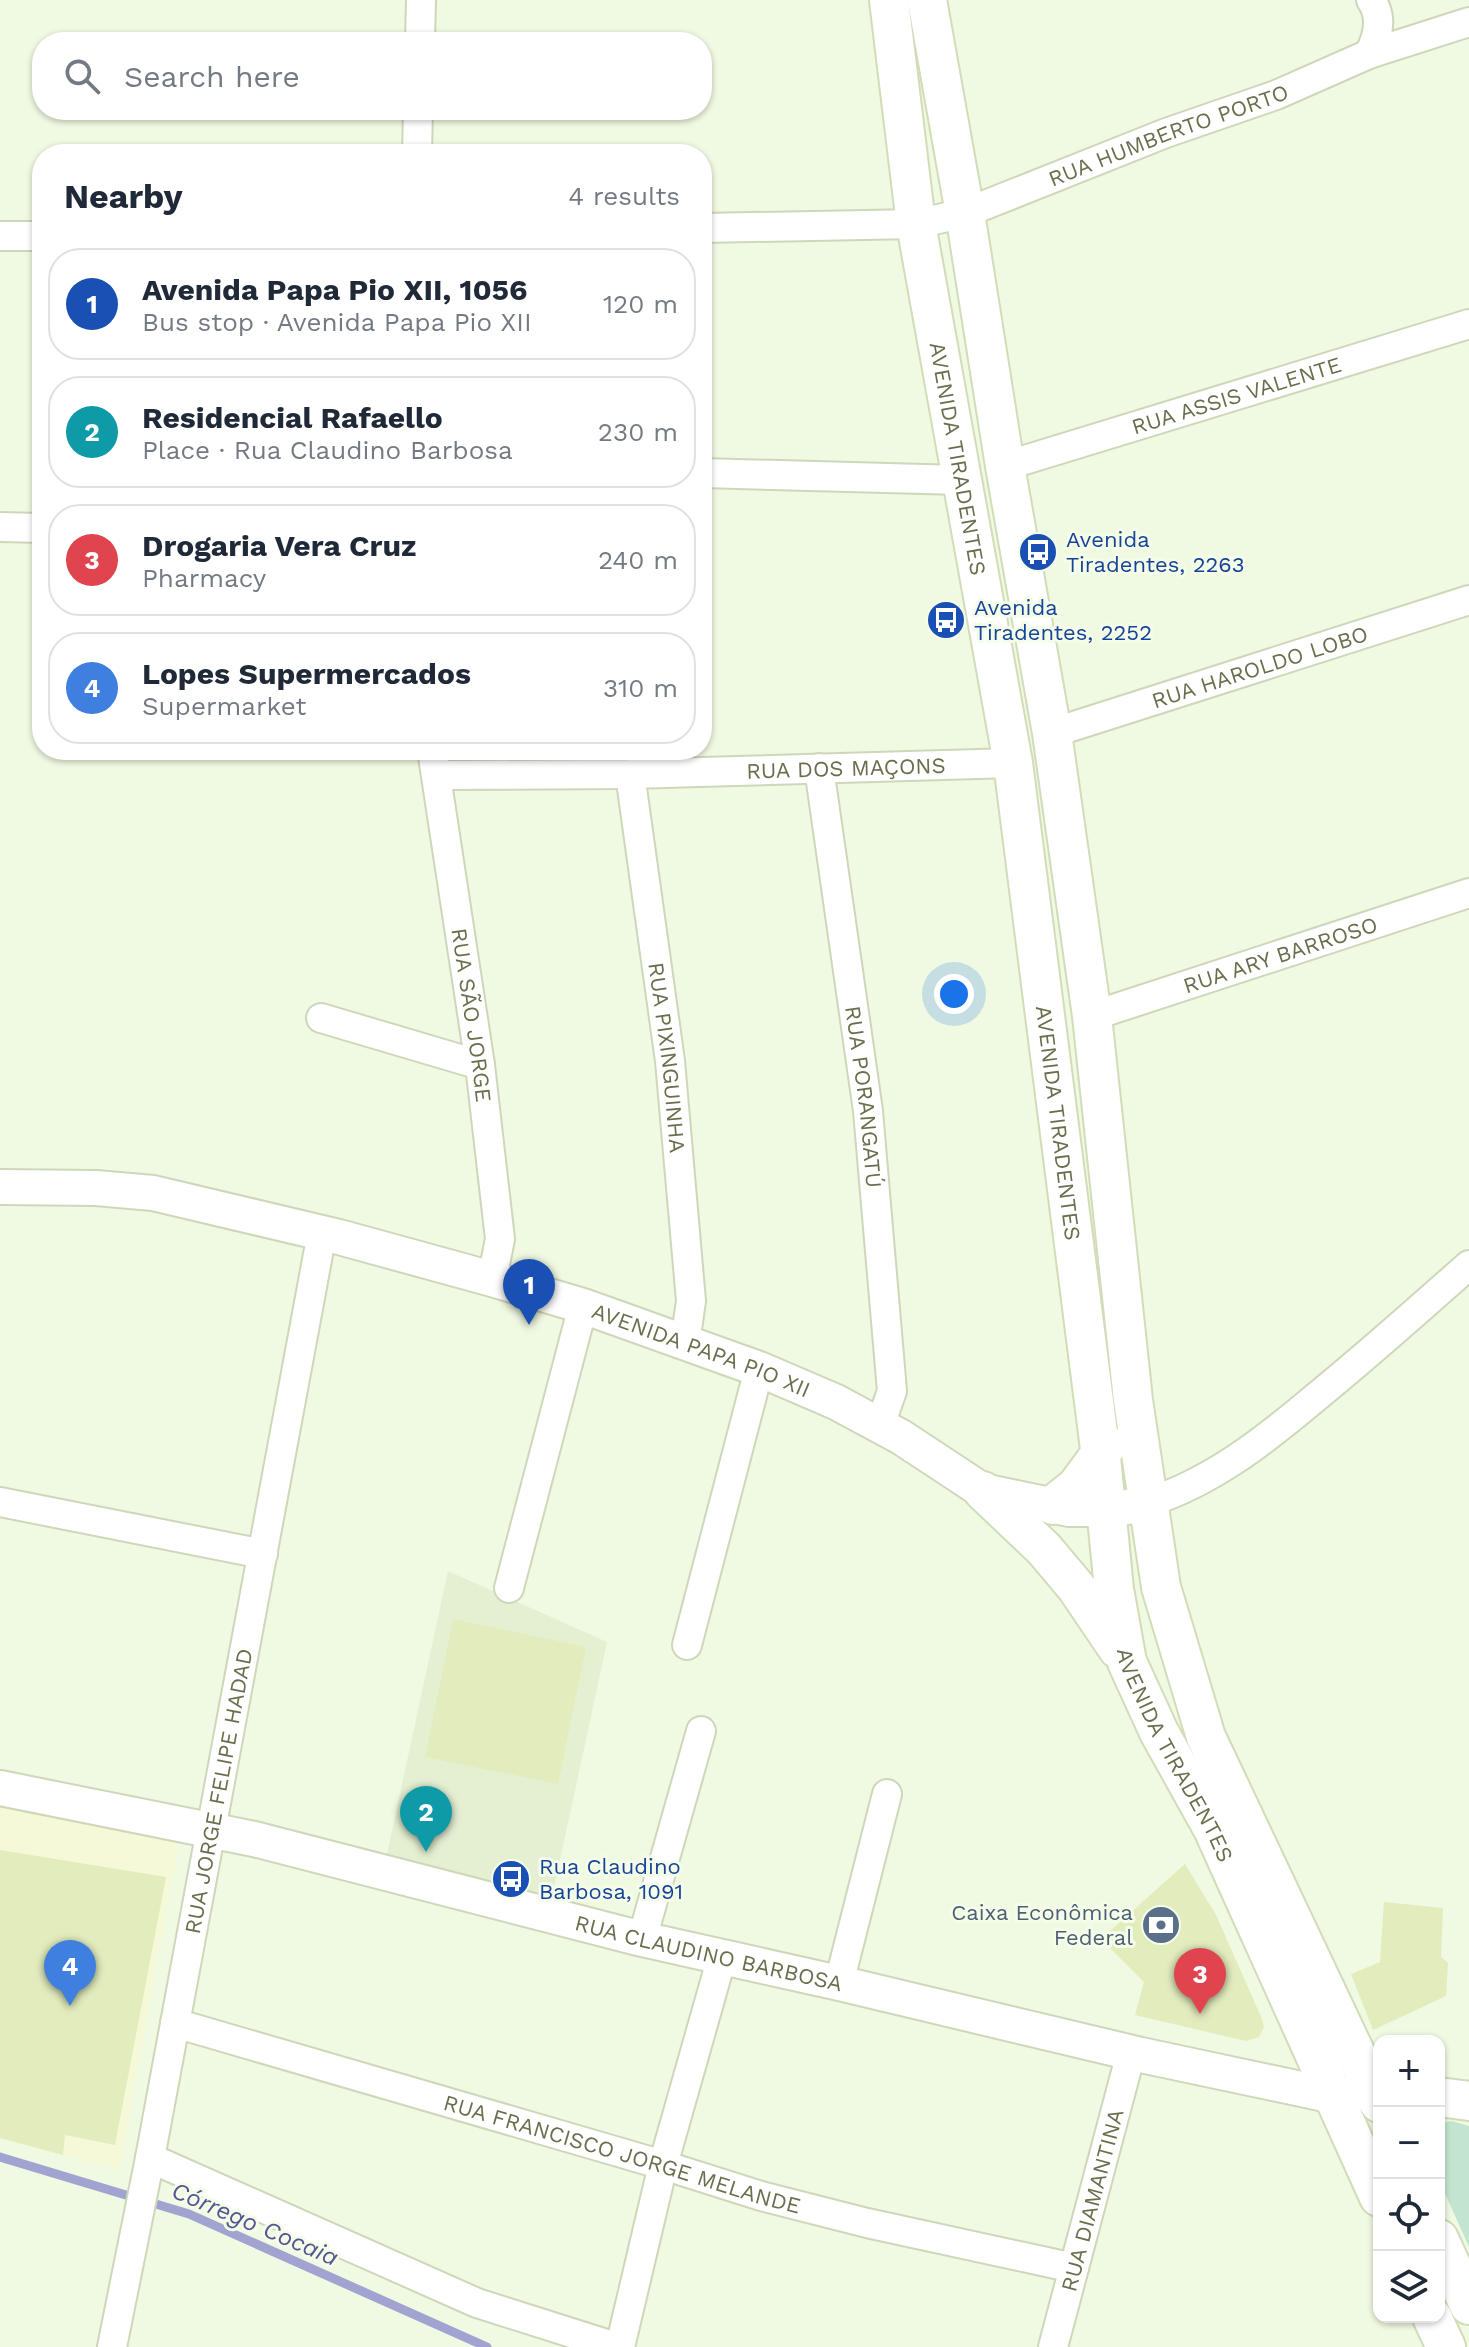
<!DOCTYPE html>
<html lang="en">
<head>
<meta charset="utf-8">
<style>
  :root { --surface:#fff; --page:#f6f6f7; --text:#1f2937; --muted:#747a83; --line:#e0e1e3; --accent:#2563eb }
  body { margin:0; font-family:"Work Sans",sans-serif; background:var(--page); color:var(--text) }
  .controls { position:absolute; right:24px; bottom:24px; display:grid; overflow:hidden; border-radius:16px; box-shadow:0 2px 6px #0004 }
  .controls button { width:72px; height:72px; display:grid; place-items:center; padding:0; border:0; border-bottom:2px solid var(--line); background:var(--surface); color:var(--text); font:40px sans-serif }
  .you { position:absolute; left:954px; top:994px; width:28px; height:28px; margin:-20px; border:6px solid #fff; border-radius:50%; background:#1a73e8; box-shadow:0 0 0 12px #1a73e833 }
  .badge { display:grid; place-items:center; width:52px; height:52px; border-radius:50%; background:var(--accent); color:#fff; font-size:26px; font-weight:700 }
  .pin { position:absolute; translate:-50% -66px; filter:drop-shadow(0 2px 4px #0008) }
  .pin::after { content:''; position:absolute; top:42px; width:28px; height:24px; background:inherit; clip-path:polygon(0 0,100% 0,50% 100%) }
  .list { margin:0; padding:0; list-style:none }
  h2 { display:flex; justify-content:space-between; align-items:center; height:104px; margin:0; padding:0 32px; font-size:34px }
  h2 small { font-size:26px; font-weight:400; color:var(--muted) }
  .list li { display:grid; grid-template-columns:52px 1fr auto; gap:24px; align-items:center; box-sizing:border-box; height:112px; margin:0 16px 16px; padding:0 16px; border:2px solid var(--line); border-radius:32px }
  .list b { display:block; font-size:30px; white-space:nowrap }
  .list p { margin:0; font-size:26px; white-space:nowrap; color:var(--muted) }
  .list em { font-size:26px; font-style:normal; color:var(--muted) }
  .icon { flex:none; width:44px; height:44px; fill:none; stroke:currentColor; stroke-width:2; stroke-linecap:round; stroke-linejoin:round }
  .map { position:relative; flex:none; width:1469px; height:2347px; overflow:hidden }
  .search { position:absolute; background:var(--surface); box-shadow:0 2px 6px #0004; left:32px; top:32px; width:680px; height:88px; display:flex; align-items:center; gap:20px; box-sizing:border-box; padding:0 28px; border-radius:32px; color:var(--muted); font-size:30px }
  .panel { position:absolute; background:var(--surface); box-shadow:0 2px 6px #0004; left:32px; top:144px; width:680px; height:616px; border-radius:32px }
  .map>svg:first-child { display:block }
  .residential { fill:#e5f0d2 }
  .commercial { fill:#f5f9d7 }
  .green { fill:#c3e5d0 }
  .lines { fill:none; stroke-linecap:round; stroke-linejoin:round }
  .stream { stroke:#a1a3d1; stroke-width:9 }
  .building { fill:#e2ecbd }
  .minor-casing { stroke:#cfd7ba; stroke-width:32 }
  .tertiary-casing { stroke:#cfd7ba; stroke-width:38 }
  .secondary-casing { stroke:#d2dcb9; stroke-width:42 }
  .minor { stroke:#fff; stroke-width:28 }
  .tertiary { stroke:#fff; stroke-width:34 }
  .secondary { stroke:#fff; stroke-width:38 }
  .labels { text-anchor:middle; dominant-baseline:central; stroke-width:6; stroke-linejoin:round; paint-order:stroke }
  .street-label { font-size:22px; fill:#696e4c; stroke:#f4fde8 }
  .transit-label { font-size:22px; fill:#164399; stroke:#f4fde8; text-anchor:start }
  .service-label { font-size:22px; fill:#4e5e75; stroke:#f4fde8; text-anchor:end }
  .water-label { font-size:24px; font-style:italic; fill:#525493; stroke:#f4fde8 }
</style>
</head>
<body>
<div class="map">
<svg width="1469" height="2347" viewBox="0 0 1469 2347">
  <rect width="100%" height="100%" fill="#f0f9e2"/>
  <!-- residential -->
  <polygon class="residential" points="448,1571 607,1642 552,1897 387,1854"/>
  <!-- commercial -->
  <polygon class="commercial" points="0,1804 169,1837 178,1848 119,2170 0,2138"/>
  <!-- green -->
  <polygon class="green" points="1452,2121 1469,2126 1469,2247 1439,2180 1439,2123"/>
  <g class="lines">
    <!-- stream -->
    <polyline class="stream" points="0,2157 189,2214 487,2347"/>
  </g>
  <!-- building -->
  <g class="building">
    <polygon points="453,1619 586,1647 558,1784 425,1757"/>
    <polygon points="0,1850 166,1877 115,2145 65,2135 63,2155 0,2138"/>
    <polygon points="1185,1864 1216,1915 1262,2019 1264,2027 1259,2037 1246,2041 1135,2015 1144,1982 1101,1939"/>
    <polygon points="1384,1902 1443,1908 1441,1957 1448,1963 1446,1996 1373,2030 1351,1974 1380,1962"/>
  </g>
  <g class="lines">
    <!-- minor casing -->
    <g class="minor-casing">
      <g id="minor">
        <polyline points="420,42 421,0"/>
        <path d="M1369 54C1378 37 1383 17 1371 0"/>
        <polyline points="417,154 418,110"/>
        <path id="s1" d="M702 228 916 224 965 213 1166 133 1276 95 1369 54 1469 22"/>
        <polyline points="0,236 42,236"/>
        <path id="s2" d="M1005 466 1469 324"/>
        <polyline points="702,473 961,480"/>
        <polyline points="0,527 42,528"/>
        <path id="s3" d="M1052 733 1469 600"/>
        <path id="s4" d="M432 750 480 1065 500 1239 492 1279"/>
        <path id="s5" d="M819 768 868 1111 892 1391 880 1425"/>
        <path id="s6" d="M630 774 670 1061 691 1301 685 1343"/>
        <path id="s7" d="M438 775 630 774 1013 763"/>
        <path id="s8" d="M1092 1016 1469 893"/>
        <polyline points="321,1018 480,1065"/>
        <polyline points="0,1502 263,1554"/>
        <path d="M1149 1502C1212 1482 1265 1440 1315 1398 1368 1355 1418 1310 1469 1265"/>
        <polyline points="509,1588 583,1306"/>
        <polyline points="687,1645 759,1369"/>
        <polyline points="642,1939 701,1731"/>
        <polyline points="839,1983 887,1794"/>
        <path id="s9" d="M175 2023 663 2165 761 2196 867 2223 1074 2268"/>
        <polyline points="150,2158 477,2303 616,2347"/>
        <path id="s10" d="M112 2347 150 2158 322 1233"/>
        <polyline points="620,2347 663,2165 722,1957"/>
        <path id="s11" d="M1053 2347 1131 2053"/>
      </g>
    </g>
    <!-- tertiary casing -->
    <g class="tertiary-casing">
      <g id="tertiary">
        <path id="s12" d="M0 1187 96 1188 153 1193 339 1237 492 1279 583 1306 759 1369 836 1402 901 1437 983 1491 1069 1509H1119L1149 1502"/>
        <path id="s13" d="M0 1788 254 1839 642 1939 839 1983 1141 2055 1334 2096 1354 2094"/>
      </g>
    </g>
    <!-- secondary casing -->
    <g class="secondary-casing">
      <g id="secondary">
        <path id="s14" d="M889 0 916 224 1013 763 1101 1457 1114 1589 1127 1662 1159 1732 1213 1829 1379 2197"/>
        <polyline points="927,0 965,213 1005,466 1052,733 1092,1016 1133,1400 1161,1587 1206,1737 1379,2103"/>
        <polyline points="983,1491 1044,1549 1076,1587 1118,1649"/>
        <polyline points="1053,1505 1076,1487 1107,1445"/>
        <polyline points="1439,2097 1469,2101"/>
        <polyline points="1439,2239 1469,2305"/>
        <polyline points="1432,2317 1446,2347"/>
      </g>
    </g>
    <!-- minor -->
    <use href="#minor" class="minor"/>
    <!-- tertiary -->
    <use href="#tertiary" class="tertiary"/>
    <!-- secondary -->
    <use href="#secondary" class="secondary"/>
  </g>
  <!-- icons -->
  <defs>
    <g id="bus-disc" transform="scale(2)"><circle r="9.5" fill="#1a4fb4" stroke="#f4fde8"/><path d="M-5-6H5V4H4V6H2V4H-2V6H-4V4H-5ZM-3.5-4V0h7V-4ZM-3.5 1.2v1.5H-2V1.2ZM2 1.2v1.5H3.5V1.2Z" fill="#fff"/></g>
    <g id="bank-disc" transform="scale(2)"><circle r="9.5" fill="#5c6f8a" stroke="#f4fde8"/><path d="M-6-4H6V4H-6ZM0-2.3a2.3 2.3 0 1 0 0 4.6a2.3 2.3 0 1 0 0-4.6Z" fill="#fff"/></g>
  </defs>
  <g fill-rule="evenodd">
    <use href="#bus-disc" x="1038" y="552"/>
    <use href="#bus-disc" x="946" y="620"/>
    <use href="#bus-disc" x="511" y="1879"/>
    <use href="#bank-disc" x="1161" y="1925"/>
  </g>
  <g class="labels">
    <!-- street labels -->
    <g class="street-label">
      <text stroke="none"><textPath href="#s1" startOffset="482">RUA HUMBERTO PORTO</textPath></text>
      <text stroke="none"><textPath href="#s2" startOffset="242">RUA ASSIS VALENTE</textPath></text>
      <text stroke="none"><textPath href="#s14" startOffset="464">AVENIDA TIRADENTES</textPath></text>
      <text stroke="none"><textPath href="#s3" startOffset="218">RUA HAROLDO LOBO</textPath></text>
      <text stroke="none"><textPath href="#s7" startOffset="408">RUA DOS MAÇONS</textPath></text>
      <text stroke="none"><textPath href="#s8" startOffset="198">RUA ARY BARROSO</textPath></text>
      <text stroke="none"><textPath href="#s4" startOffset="268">RUA SÃO JORGE</textPath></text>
      <text stroke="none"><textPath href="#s6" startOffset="286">RUA PIXINGUINHA</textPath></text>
      <text stroke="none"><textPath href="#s5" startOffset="332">RUA PORANGATÚ</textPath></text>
      <text stroke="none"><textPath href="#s14" startOffset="1136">AVENIDA TIRADENTES</textPath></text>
      <text stroke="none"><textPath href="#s12" startOffset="724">AVENIDA PAPA PIO XII</textPath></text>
      <text stroke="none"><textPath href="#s14" startOffset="1784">AVENIDA TIRADENTES</textPath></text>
      <text stroke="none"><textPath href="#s10" startOffset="566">RUA JORGE FELIPE HADAD</textPath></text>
      <text stroke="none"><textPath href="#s13" startOffset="728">RUA CLAUDINO BARBOSA</textPath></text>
      <text stroke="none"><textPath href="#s9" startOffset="466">RUA FRANCISCO JORGE MELANDE</textPath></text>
      <text stroke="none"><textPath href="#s11" startOffset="152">RUA DIAMANTINA</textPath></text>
    </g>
    <!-- transit labels -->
    <g class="transit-label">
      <text x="1066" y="539">Avenida<tspan x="1066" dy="25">Tiradentes, 2263</tspan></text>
      <text x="974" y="607">Avenida<tspan x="974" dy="25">Tiradentes, 2252</tspan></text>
      <text x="539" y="1866">Rua Claudino<tspan x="539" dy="25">Barbosa, 1091</tspan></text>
    </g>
    <!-- service labels -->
    <g class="service-label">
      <text x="1133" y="1912">Caixa Econômica<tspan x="1133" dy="25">Federal</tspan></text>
    </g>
    <!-- water labels -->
    <g class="water-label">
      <text transform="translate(255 2224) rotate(23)">Córrego Cocaia</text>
    </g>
  </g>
</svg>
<div class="controls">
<button>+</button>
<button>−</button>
<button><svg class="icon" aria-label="locate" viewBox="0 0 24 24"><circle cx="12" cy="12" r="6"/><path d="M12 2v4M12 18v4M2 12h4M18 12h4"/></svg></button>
<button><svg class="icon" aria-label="layers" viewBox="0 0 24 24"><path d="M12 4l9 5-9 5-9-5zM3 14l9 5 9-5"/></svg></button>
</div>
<div class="you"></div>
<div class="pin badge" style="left:529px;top:1325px;background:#1a4fb4">1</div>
<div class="pin badge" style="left:426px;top:1852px;background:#0f9aa8">2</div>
<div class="pin badge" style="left:1200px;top:2014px;background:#e0444e">3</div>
<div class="pin badge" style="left:70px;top:2006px;background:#3f7fe0">4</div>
<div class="search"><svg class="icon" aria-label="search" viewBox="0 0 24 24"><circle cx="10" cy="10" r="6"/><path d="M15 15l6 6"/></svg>Search here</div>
<section class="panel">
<h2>Nearby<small>4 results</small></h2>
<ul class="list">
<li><span class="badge" style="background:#1a4fb4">1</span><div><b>Avenida Papa Pio XII, 1056</b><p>Bus stop · Avenida Papa Pio XII</p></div><em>120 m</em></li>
<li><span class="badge" style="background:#0f9aa8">2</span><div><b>Residencial Rafaello</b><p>Place · Rua Claudino Barbosa</p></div><em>230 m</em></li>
<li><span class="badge" style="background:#e0444e">3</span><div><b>Drogaria Vera Cruz</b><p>Pharmacy</p></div><em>240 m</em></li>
<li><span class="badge" style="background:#3f7fe0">4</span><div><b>Lopes Supermercados</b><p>Supermarket</p></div><em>310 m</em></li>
</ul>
</section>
</div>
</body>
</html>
